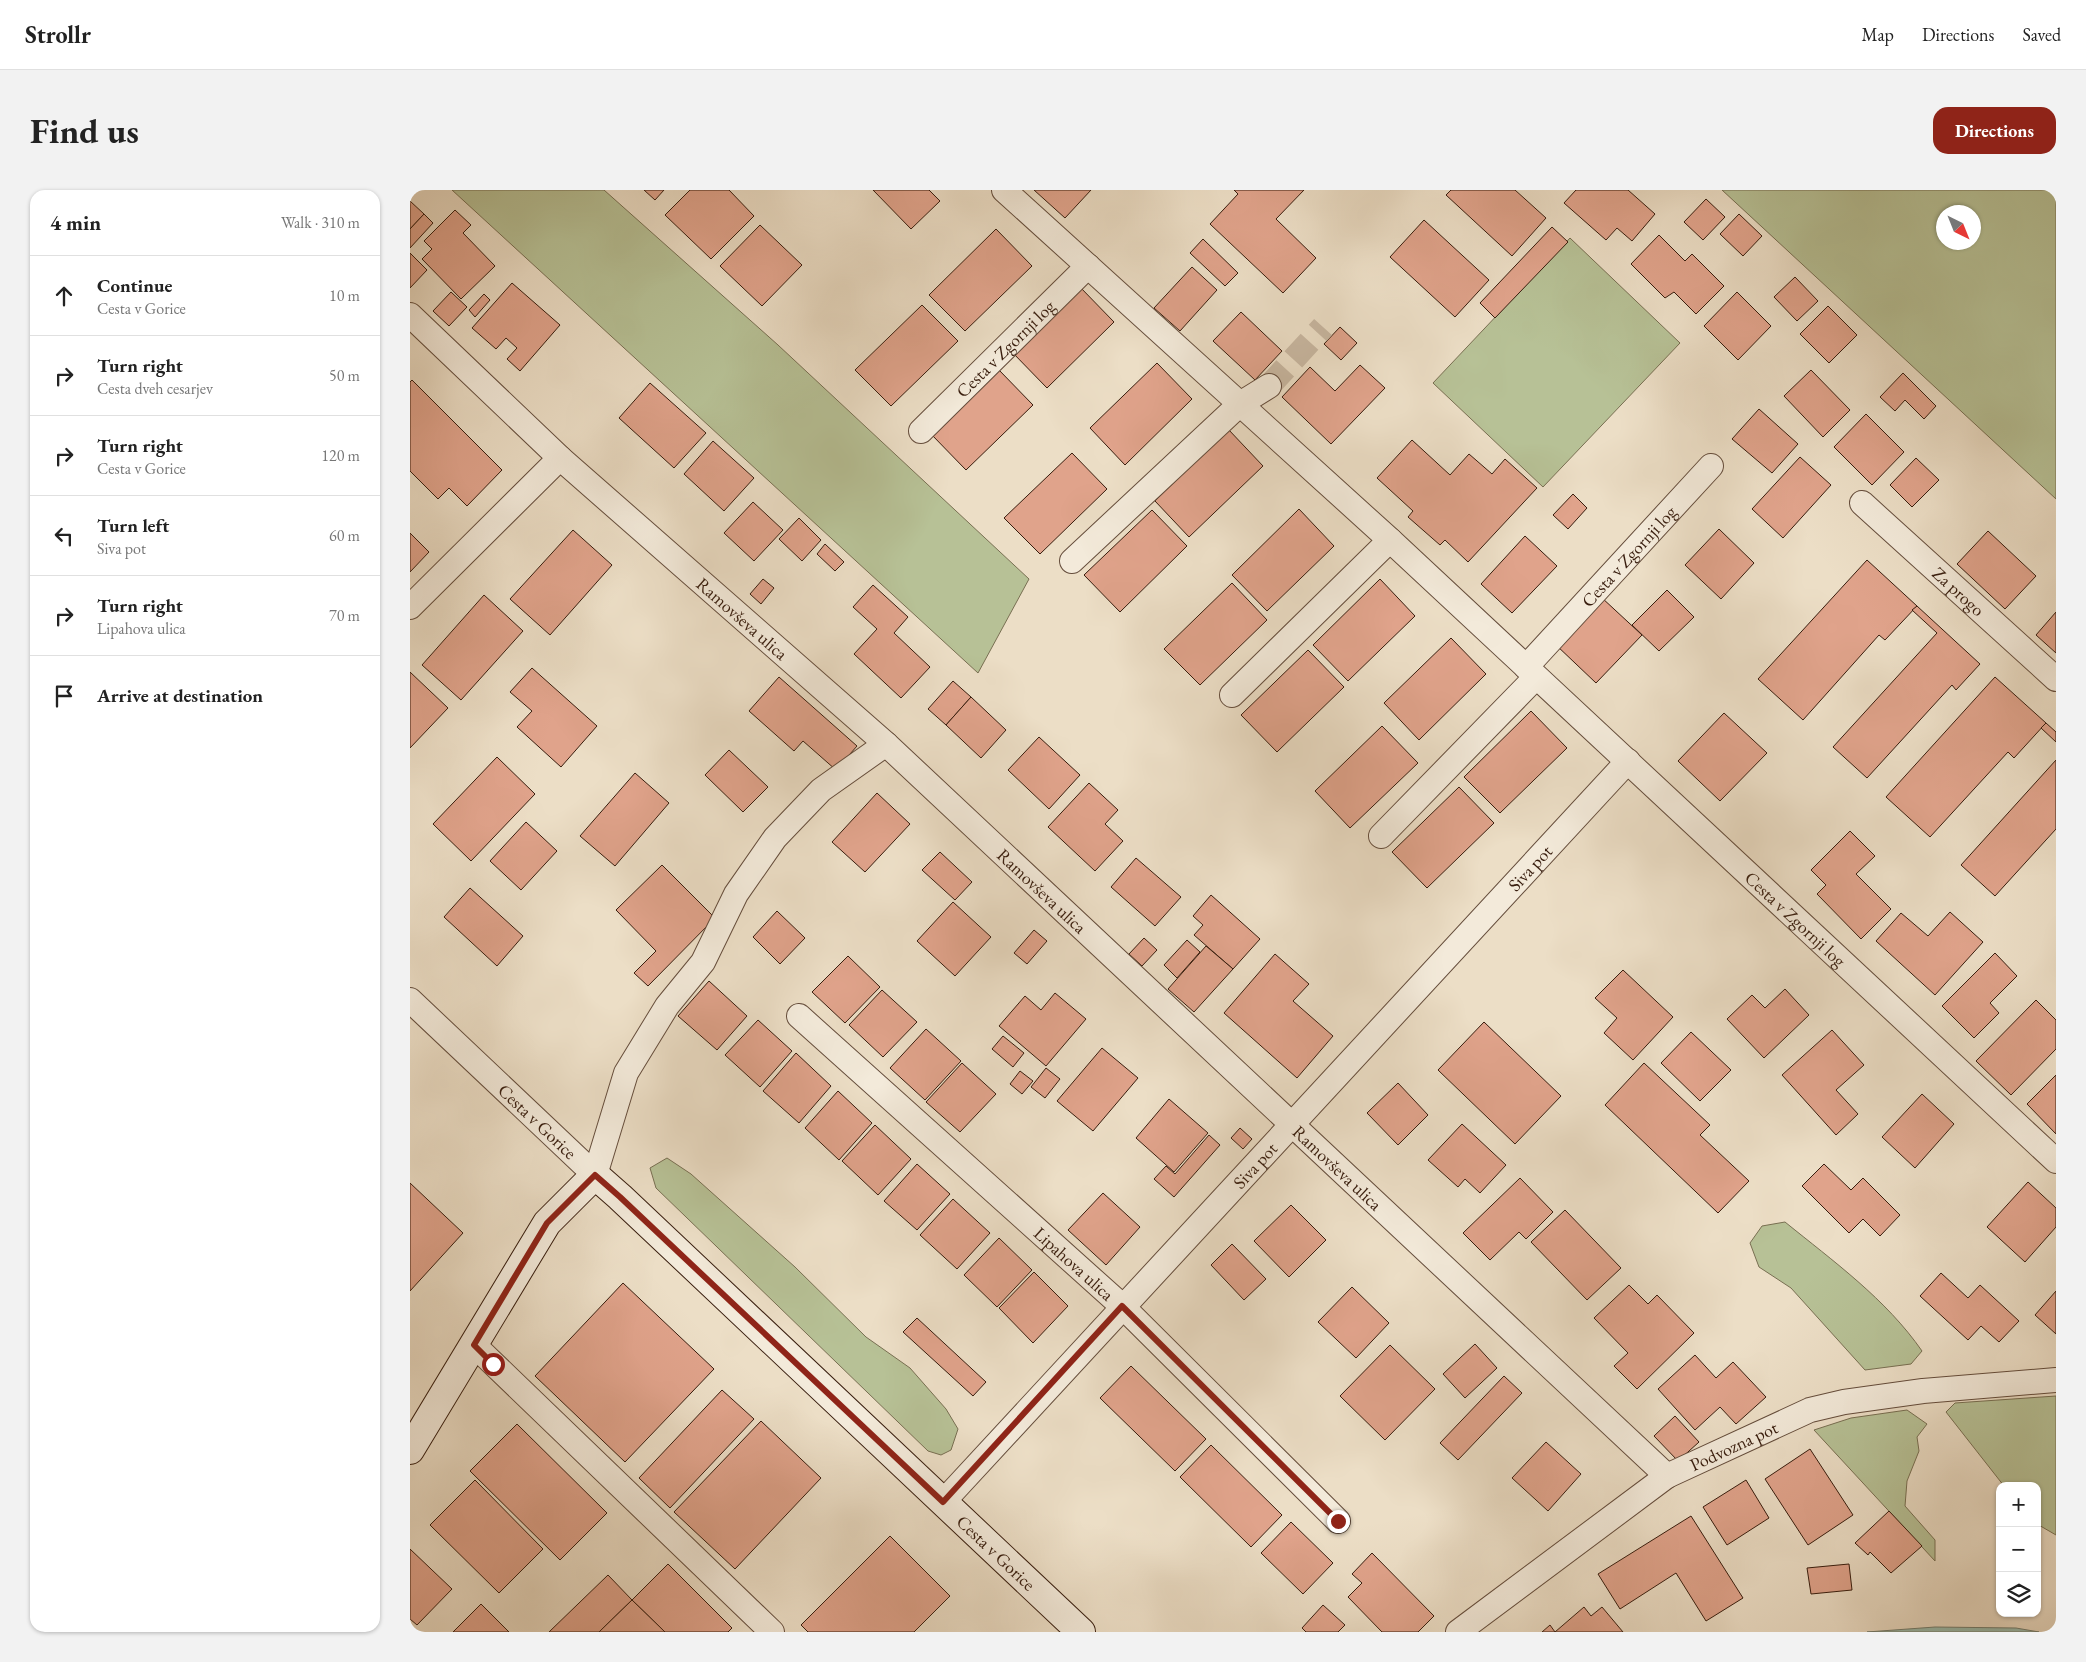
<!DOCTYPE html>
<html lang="en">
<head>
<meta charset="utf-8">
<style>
  :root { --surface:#fff; --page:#f2f2f2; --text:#222; --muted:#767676; --line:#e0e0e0; --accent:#8f2418 }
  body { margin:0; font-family:"EB Garamond",serif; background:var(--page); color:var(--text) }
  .controls { position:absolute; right:15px; bottom:15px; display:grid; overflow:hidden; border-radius:10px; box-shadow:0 1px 4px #0004 }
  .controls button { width:45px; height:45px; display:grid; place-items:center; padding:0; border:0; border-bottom:1px solid var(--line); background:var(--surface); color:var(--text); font:25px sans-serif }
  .compass { position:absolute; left:1526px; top:15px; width:45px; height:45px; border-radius:50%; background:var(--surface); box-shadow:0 1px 4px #0004; rotate:137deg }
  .stop { position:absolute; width:15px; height:15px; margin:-11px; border:4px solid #8f2418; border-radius:50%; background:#fff }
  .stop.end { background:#8f2418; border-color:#fff; box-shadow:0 1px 5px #0008 }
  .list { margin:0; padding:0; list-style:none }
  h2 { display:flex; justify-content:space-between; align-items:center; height:65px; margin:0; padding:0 20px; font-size:21px }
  h2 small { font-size:16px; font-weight:400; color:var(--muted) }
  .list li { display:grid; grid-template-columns:32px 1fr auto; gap:15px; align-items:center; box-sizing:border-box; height:80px; padding:0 20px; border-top:1px solid var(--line) }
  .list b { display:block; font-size:19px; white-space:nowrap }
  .list p { margin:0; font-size:16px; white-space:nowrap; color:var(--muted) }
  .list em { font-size:16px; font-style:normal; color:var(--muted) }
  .icon { flex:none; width:28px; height:28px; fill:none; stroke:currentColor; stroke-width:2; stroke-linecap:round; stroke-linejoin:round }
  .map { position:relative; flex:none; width:1646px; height:1442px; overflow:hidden; border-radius:15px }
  header { display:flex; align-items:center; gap:30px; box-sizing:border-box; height:70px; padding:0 25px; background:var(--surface); border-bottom:1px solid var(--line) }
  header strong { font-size:24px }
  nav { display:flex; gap:28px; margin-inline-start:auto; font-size:18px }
  .intro { display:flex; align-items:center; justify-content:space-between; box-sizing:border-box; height:120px; padding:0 30px }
  h1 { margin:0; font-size:35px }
  .button { padding:12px 22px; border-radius:15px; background:var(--accent); color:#fff; font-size:18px; font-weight:700 }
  main { display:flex; gap:30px; padding:0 30px }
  aside { flex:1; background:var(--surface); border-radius:15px; box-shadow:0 1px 4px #0004 }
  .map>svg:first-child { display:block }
  .green { fill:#b7c196; stroke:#786f52; fill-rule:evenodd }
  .water { fill:#99bdb0; stroke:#727d6f }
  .building { fill:#e0a38b; stroke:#381d0e }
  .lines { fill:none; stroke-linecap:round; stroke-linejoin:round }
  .street-tunnel { stroke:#c8b7a1; stroke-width:24; stroke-dasharray:24 12; stroke-linecap:butt }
  .street-casing { stroke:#654d3c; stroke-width:26 }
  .secondary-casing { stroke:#381d0e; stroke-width:30 }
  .street { stroke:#f3eada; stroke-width:24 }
  .secondary { stroke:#f3eada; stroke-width:28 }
  .route { stroke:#8f2418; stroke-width:6 }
  .labels { text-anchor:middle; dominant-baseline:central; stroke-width:4.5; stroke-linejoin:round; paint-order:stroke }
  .street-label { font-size:18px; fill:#381d0e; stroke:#f3eada }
</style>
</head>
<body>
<header>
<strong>Strollr</strong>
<nav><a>Map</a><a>Directions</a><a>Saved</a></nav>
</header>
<div class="intro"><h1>Find us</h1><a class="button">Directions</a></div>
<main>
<aside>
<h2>4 min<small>Walk · 310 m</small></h2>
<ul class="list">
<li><svg class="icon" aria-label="ahead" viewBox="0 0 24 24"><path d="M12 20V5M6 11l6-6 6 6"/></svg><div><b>Continue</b><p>Cesta v Gorice</p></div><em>10 m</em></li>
<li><svg class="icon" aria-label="right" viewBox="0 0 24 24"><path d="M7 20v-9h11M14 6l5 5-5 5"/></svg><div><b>Turn right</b><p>Cesta dveh cesarjev</p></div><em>50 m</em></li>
<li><svg class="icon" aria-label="right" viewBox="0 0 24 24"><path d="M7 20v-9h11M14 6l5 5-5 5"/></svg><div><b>Turn right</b><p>Cesta v Gorice</p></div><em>120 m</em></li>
<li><svg class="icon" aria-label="left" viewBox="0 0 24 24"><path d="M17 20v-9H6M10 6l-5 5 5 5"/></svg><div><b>Turn left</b><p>Siva pot</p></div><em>60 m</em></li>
<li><svg class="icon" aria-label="right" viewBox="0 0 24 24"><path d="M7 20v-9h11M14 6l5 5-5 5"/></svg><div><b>Turn right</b><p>Lipahova ulica</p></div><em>70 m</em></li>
<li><svg class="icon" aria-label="arrive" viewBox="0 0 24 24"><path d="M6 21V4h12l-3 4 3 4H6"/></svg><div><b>Arrive at destination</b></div></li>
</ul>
</aside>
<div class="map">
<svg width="1646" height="1442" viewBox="0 0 1646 1442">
  <rect width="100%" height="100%" fill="#ecdec6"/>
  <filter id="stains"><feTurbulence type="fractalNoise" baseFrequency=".004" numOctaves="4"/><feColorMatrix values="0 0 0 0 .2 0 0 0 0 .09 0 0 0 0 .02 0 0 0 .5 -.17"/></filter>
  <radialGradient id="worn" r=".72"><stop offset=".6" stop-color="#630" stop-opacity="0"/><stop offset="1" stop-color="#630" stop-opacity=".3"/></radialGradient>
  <!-- green -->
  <g class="green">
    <polygon points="42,0 194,0 368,155 619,389 568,483"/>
    <path d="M1312 0H1646V309ZM1534 22H1564V52H1534Z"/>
    <polygon points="1160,48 1270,153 1133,297 1023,193"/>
    <polygon points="257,968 281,984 385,1077 456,1147 500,1178 536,1219 548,1239 541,1260 531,1265 518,1261 246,998 240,978"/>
    <path d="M1375 1032C1423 1071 1476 1109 1512 1161L1501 1174 1455 1180 1381 1098 1349 1077 1340 1053 1352 1036Z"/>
    <polygon points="1646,1206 1646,1345 1627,1334 1627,1296 1594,1296 1536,1222 1545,1213"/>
    <polygon points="1497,1220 1517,1234 1507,1247 1509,1261 1497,1291 1495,1316 1525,1350 1525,1371 1404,1240 1441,1228"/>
  </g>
  <!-- water -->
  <polygon class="water" points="1525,1437 1606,1438 1629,1442 1457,1442"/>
  <!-- building -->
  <g class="building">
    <polygon points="234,0 254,0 245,10"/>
    <polygon points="280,0 319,0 344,26 301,69 255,25"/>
    <polygon points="463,0 519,0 530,11 501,39"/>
    <polygon points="624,0 681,0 655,28"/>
    <polygon points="824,0 894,0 866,29 906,68 873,103 800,34 828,4"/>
    <polygon points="1041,0 1105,0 1136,28 1102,66 1036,5"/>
    <polygon points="1166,0 1218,0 1245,24 1222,51 1207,38 1196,50 1154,13"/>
    <polygon points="1296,9 1315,27 1293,50 1274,32"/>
    <polygon points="0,11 14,24 0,39"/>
    <polygon points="45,20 61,35 53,43 85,76 51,109 12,69 22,59 14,51"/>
    <polygon points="14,24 23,33 0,58 0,39"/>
    <polygon points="1329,24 1352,46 1333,66 1310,44"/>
    <polygon points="1014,30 1079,90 1045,127 980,67"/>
    <polygon points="350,35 392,75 352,116 310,76"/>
    <polygon points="1142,37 1158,52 1085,128 1070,113"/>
    <polygon points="586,39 622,76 555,141 519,105"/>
    <polygon points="1249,45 1275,71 1282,64 1314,96 1286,124 1264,102 1255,108 1221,74"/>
    <polygon points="793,49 828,83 815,96 780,63"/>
    <polygon points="0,63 17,80 0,98"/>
    <polygon points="782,77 807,100 770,141 744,118"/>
    <polygon points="1385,87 1408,111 1387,131 1364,107"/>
    <polygon points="102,93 150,135 110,181 97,169 107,158 96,148 86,159 62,138"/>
    <polygon points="669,96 704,132 637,198 601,161"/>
    <polygon points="41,102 57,117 39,136 23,121"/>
    <polygon points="1327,102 1361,136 1328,170 1294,136"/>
    <polygon points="74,104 80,110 65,127 59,120"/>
    <polygon points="512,115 548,151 481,216 445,180"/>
    <polygon points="1418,116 1447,145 1419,173 1390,144"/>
    <polygon points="831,122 872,161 845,190 803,151"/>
    <polygon points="930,137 947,153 931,170 914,154"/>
    <polygon points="747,173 782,209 715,275 680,238"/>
    <polygon points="950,175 975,198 921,254 872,207 900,177 925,201"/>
    <polygon points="588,179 623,215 556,280 521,244"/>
    <polygon points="1401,180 1440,220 1413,247 1374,206"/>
    <polygon points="1493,183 1526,216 1514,229 1495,210 1485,221 1470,207"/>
    <polygon points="2,190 92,280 57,316 39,298 28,309 0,281 0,192"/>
    <polygon points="240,193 296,243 264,278 209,228"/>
    <polygon points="1349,219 1388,254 1362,283 1322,249"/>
    <polygon points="1456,224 1494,262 1462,295 1424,257"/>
    <polygon points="818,239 853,276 779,347 745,311"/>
    <polygon points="1002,250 1040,285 1059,264 1082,284 1095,269 1127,298 1058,372 1035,350 1030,355 998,327 1003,321 967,288"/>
    <polygon points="303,251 344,288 314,321 274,284"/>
    <polygon points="662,263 697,299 630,364 594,328"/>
    <polygon points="1390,267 1421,295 1373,348 1342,319"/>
    <polygon points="1506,268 1529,290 1502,317 1480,295"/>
    <polygon points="1163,304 1177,318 1158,339 1143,325"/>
    <polygon points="343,312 373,340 344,371 314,343"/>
    <polygon points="889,319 924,356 857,421 822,385"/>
    <polygon points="742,320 777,356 710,422 674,385"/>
    <polygon points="389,328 411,350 392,371 369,349"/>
    <polygon points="1309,339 1344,373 1311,409 1275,375"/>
    <polygon points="163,340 202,375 140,445 100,409"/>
    <polygon points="1578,341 1626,386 1595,419 1547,374"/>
    <polygon points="0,343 19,362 0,382"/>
    <polygon points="1115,346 1147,376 1102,423 1071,394"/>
    <polygon points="415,354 434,372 425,381 407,364"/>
    <polygon points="1457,370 1507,416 1475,450 1469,445 1393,530 1348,489"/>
    <polygon points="353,389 364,398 351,414 340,404"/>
    <polygon points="970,389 1005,426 938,491 903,455"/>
    <polygon points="822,393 857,430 790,495 754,459"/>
    <polygon points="463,395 498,427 484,443 520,477 491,508 444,464 467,439 443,417"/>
    <polygon points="1257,400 1284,427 1249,461 1222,435"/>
    <polygon points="74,405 113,441 51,510 12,475"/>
    <polygon points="1191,407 1232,445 1186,493 1145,454"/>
    <polygon points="1507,416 1570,474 1546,500 1542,495 1457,588 1423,557 1527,443 1502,420"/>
    <polygon points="1646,422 1646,463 1626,445"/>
    <polygon points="1041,448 1076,484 1009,550 974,513"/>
    <polygon points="898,460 934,497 867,562 831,525"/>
    <polygon points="122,478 187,536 151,577 107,537 122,521 100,502"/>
    <polygon points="0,482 38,518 0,558"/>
    <polygon points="369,487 447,556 426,580 393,551 384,561 339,521"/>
    <polygon points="1585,487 1636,533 1604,568 1598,562 1520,647 1476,607"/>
    <polygon points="543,491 561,507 536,535 518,519"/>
    <polygon points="561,507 596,540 571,568 536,535"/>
    <polygon points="1121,521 1157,558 1090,623 1054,587"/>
    <polygon points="1314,523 1357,563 1310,611 1268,571"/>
    <polygon points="1636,533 1646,542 1646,552 1631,538"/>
    <polygon points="972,536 1008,573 940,638 905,601"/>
    <polygon points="629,547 670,585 639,619 598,580"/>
    <polygon points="319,560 358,597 333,622 295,585"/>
    <polygon points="87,567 125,604 61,671 23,634"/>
    <polygon points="1646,570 1646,639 1585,706 1551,675"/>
    <polygon points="225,583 259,613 205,676 170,646"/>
    <polygon points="679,593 708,620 695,634 713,651 685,681 638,637"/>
    <polygon points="1049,597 1084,633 1017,698 982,662"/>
    <polygon points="467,603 500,634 455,682 422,652"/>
    <polygon points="116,632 147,661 111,700 80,671"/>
    <polygon points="1440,641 1465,666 1446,684 1481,719 1451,749 1407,704 1416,695 1401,680"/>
    <polygon points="530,662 562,692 545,710 512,680"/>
    <polygon points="726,668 771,707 745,736 701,697"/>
    <polygon points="252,675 305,728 238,796 224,783 246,761 206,720"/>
    <polygon points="60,698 113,746 87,776 34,727"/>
    <polygon points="801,705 850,749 823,779 784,745 793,735 783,726"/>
    <polygon points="543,712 581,747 545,786 507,751"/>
    <polygon points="367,721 395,748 370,774 343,747"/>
    <polygon points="1540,722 1573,752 1525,805 1466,751 1491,723 1518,746"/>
    <polygon points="624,740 637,751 617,774 604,763"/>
    <polygon points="734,748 747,760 732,776 719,764"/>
    <polygon points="777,750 790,762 767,788 754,775"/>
    <polygon points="796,756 823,779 784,822 758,799"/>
    <polygon points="1585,763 1607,786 1580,813 1589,823 1564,848 1532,816"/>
    <polygon points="865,764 899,794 883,811 923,846 887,888 814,823"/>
    <polygon points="438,766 470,797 435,833 402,802"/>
    <polygon points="1213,780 1263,827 1223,870 1194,843 1207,828 1185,808"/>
    <polygon points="299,791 337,826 307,860 268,826"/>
    <polygon points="1375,799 1399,825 1354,868 1317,829 1342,805 1355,818"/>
    <polygon points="472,800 507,832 473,867 439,835"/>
    <polygon points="645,803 676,829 636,876 589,836 615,806 631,820"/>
    <polygon points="1626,810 1646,830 1646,859 1601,905 1566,871"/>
    <polygon points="348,830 382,861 350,897 315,865"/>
    <polygon points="1074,832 1151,906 1105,954 1028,880"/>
    <polygon points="516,839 551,871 515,910 480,878"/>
    <polygon points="1422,840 1454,875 1426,900 1448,924 1426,945 1372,885"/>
    <polygon points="1281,842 1321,880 1290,911 1251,873"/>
    <polygon points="593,846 614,863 603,877 582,859"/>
    <polygon points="692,858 728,888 683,941 647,911"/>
    <polygon points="386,863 421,896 389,933 353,901"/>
    <polygon points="552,873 586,904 550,942 516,912"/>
    <polygon points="1234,873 1300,935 1290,945 1339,991 1308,1023 1195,915"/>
    <polygon points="636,878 650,889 635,908 621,897"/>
    <polygon points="610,881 623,891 612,904 600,894"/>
    <polygon points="1646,885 1646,944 1617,914"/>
    <polygon points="988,893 1018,925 988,955 957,923"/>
    <polygon points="428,901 462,933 429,970 395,938"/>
    <polygon points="1512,904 1544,934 1505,978 1472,947"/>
    <polygon points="759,909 798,943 764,982 726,948"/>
    <polygon points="1052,934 1096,975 1070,1003 1055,989 1048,997 1018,970"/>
    <polygon points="465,935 501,969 468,1005 432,971"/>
    <polygon points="830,938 842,949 833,959 821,948"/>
    <polygon points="799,945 810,955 764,1007 744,989 756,976 765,984"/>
    <polygon points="507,974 540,1004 507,1040 474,1011"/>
    <polygon points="1414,974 1441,1000 1453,988 1490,1025 1470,1046 1453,1029 1439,1043 1392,996"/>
    <polygon points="1110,988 1143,1022 1116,1049 1109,1042 1080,1070 1053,1043"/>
    <polygon points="1618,992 1646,1018 1646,1037 1615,1072 1577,1037"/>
    <polygon points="0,993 53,1043 0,1101"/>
    <polygon points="693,1003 730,1037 696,1075 658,1040"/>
    <polygon points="543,1009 580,1043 547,1079 510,1045"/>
    <polygon points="881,1015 916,1050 879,1087 844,1051"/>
    <polygon points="1155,1020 1211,1078 1177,1110 1121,1052"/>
    <polygon points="589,1048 622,1080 587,1117 554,1085"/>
    <polygon points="822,1054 856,1089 834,1110 801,1075"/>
    <polygon points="624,1082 658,1116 623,1153 589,1118"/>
    <polygon points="1531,1083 1558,1108 1570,1095 1609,1131 1589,1152 1571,1136 1558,1150 1510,1106"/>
    <polygon points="213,1093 304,1179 215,1272 125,1186"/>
    <polygon points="1219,1095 1238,1114 1247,1105 1284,1143 1227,1199 1204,1176 1218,1163 1184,1128"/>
    <polygon points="942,1097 979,1133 946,1168 908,1132"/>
    <polygon points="1646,1101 1646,1144 1625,1125"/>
    <polygon points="507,1128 576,1192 563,1206 493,1142"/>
    <polygon points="1065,1154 1087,1178 1055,1208 1033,1184"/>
    <polygon points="980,1155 1025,1199 975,1250 930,1206"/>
    <polygon points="1285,1165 1306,1188 1323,1172 1356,1207 1326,1234 1310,1217 1285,1240 1248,1199"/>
    <polygon points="721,1176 796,1249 765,1281 690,1208"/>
    <polygon points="1094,1186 1112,1203 1048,1270 1030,1253"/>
    <polygon points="312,1200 344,1229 260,1318 229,1288"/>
    <polygon points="1265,1226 1289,1252 1268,1271 1244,1246"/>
    <polygon points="351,1231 411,1288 325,1379 264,1322"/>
    <polygon points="107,1234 197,1323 150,1370 60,1281"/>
    <polygon points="1136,1252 1171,1284 1138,1321 1102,1288"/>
    <polygon points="801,1255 872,1325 841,1357 770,1287"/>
    <polygon points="1400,1259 1443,1325 1398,1355 1355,1289"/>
    <polygon points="65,1290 133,1359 89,1403 20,1335"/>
    <polygon points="1336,1290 1359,1328 1317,1355 1293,1317"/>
    <polygon points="1479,1321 1512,1356 1481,1383 1460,1362 1458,1365 1445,1353"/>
    <polygon points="1281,1326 1333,1408 1296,1431 1266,1383 1210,1419 1188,1384"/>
    <polygon points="881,1332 923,1373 893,1404 851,1363"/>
    <polygon points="480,1346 540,1406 504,1442 398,1442 391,1435"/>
    <polygon points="0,1359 42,1399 7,1435 0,1429"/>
    <polygon points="962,1363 1024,1426 1008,1442 972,1442 938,1407 952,1393 942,1384"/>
    <polygon points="258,1374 322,1438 318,1442 255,1442 222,1410"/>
    <polygon points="1439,1374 1442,1400 1401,1404 1397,1378"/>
    <polygon points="198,1385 222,1410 189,1442 139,1442"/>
    <polygon points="222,1410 255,1442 189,1442"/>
    <polygon points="71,1414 99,1442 43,1442"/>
    <polygon points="913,1415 935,1435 928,1442 896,1442 892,1438"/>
    <polygon points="1174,1417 1181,1426 1192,1417 1213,1442 1145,1442"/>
    <polygon points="1140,1435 1145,1442 1132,1442"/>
  </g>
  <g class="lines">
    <!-- street-tunnel -->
    <polyline class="street-tunnel" points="859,196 913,137"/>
    <!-- street casing -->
    <g class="street-casing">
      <g id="street">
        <path id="s1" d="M594 0 980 350 1646 971"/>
        <path id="s2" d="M0 125 150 268 476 554 1257 1286"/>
        <path id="s3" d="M511 241 678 76"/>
        <path id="s4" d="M1452 313 1646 489"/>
        <polyline points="662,371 830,214 859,196"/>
        <polyline points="0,417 150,268"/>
        <path id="s5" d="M1116 477 1301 276"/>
        <polyline points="822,505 980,350"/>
        <polyline points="971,646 1126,487"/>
        <path id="s6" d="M0 810 185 985 216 883 257 816 293 772 326 704 365 648 411 600 476 554"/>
        <path id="s7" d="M389 826 712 1116 928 1331"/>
        <polyline points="64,1155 362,1442"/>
        <path id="s8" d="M533 1312 1218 571"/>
        <path id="s9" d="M1048 1442 1257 1286 1400 1220 1434 1212 1513 1201 1646 1190"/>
      </g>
    </g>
    <!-- secondary casing -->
    <g class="secondary-casing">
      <g id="secondary">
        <path id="s10" d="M0 1260 137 1033 185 985 210 1007 671 1442"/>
      </g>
    </g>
    <!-- street -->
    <use href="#street" class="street"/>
    <!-- secondary -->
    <use href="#secondary" class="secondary"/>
  </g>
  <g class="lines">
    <!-- route -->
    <polyline class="route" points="83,1174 64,1155 137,1033 185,985 210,1007 533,1312 712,1116 928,1331"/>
  </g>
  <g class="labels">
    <!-- street labels -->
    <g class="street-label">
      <text stroke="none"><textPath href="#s3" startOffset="118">Cesta v Zgornji log</textPath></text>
      <text stroke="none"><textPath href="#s5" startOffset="151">Cesta v Zgornji log</textPath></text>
      <text stroke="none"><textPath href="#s4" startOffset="131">Za progo</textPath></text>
      <text stroke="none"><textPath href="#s2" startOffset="450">Ramovševa ulica</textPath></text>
      <text stroke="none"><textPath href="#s8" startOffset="864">Siva pot</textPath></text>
      <text stroke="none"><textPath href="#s2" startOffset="855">Ramovševa ulica</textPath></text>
      <text stroke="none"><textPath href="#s1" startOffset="1076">Cesta v Zgornji log</textPath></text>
      <text stroke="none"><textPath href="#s6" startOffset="176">Cesta v Gorice</textPath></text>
      <text stroke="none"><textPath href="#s8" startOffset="459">Siva pot</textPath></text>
      <text stroke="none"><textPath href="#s2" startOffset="1260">Ramovševa ulica</textPath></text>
      <text stroke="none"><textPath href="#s7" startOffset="370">Lipahova ulica</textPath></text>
      <text stroke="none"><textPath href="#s9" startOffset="334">Podvozna pot</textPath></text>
      <text stroke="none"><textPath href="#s10" startOffset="884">Cesta v Gorice</textPath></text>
    </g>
  </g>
  <rect width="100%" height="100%" filter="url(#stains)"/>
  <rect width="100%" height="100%" fill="url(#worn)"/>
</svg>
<div class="controls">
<button>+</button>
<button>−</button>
<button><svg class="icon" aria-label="layers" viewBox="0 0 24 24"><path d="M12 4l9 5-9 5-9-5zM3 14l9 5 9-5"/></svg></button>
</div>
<svg class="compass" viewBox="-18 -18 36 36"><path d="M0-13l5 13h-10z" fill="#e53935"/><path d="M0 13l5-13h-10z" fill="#767676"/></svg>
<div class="stop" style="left:83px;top:1174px"></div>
<div class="stop end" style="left:928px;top:1331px"></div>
</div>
</main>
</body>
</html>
